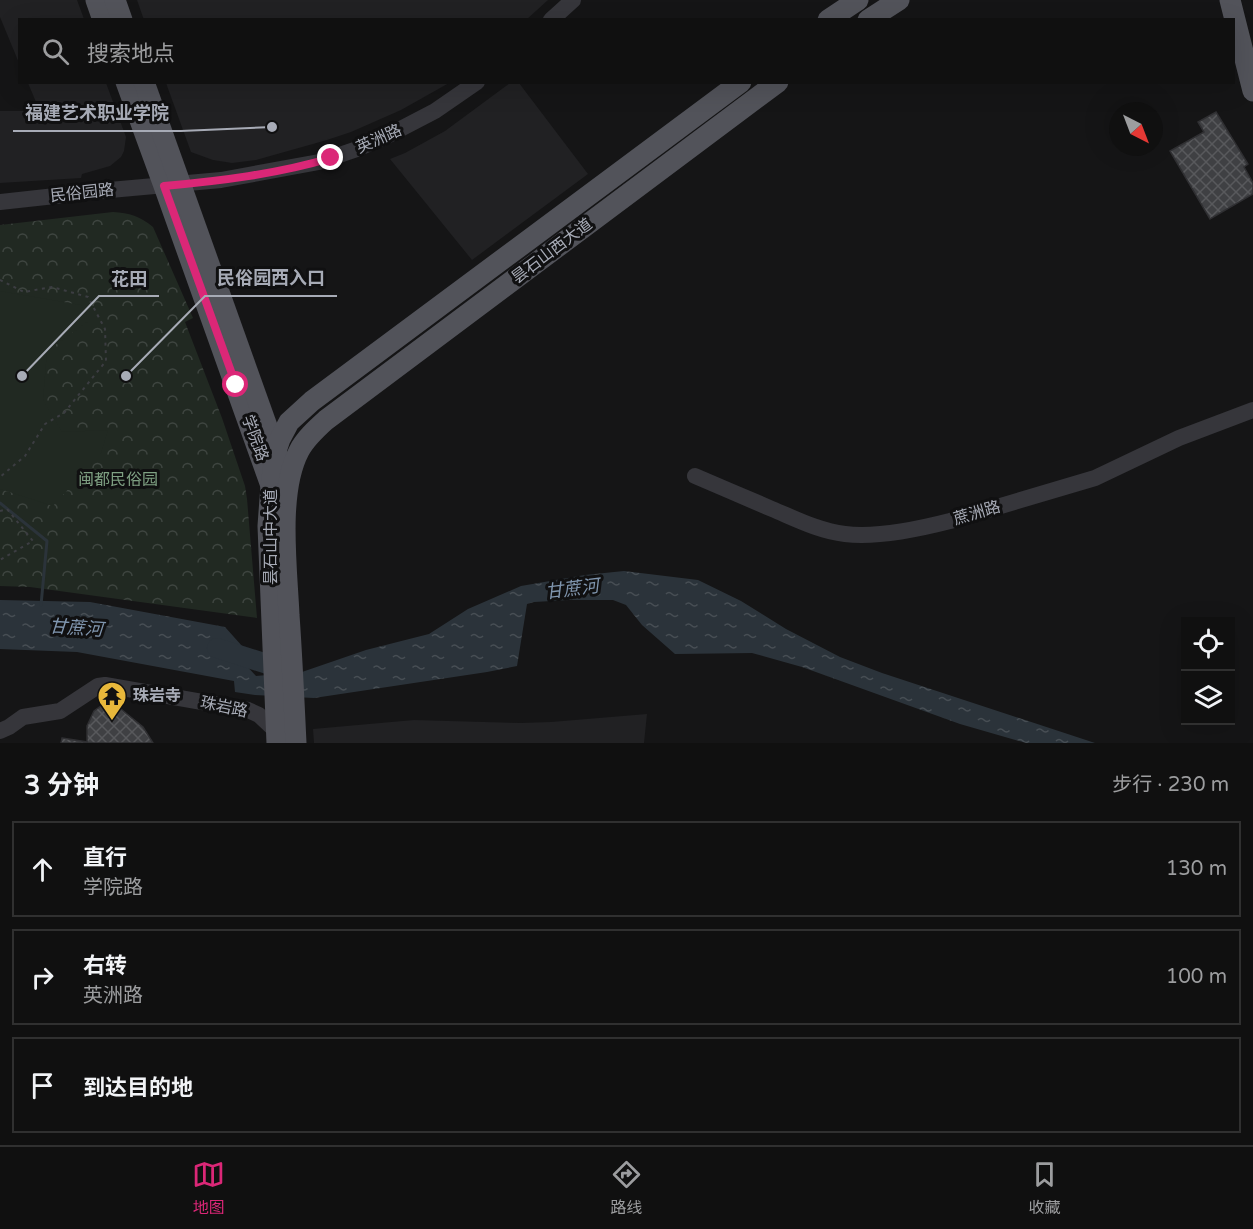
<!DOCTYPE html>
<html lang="zh">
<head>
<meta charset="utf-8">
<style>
  :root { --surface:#101010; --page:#191919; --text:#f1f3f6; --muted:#9c9d9f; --line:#303030; --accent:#db2777 }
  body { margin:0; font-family:"Varela Round","Noto Sans SC",sans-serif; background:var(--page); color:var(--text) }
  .controls { position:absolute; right:18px; bottom:18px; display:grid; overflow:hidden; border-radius:0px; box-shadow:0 6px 24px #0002 }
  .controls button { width:54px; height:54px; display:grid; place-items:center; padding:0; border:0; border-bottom:2px solid var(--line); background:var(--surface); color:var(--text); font:30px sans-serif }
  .compass { position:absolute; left:1109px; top:102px; width:54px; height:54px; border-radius:50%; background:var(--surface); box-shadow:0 6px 24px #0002; rotate:138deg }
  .stop { position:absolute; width:18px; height:18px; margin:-14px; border:4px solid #db2777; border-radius:50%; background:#fff }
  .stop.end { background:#db2777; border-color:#fff; box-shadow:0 2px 6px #0008 }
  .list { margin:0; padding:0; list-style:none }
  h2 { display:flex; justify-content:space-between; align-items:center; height:78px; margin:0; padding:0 24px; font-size:26px }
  h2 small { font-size:20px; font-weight:400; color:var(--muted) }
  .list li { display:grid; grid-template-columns:39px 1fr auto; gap:18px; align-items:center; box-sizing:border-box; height:96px; margin:0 12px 12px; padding:0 12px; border:2px solid var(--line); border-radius:0px }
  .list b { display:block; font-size:22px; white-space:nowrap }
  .list p { margin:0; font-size:20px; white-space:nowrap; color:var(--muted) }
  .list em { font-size:20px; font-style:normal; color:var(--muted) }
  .icon { flex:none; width:33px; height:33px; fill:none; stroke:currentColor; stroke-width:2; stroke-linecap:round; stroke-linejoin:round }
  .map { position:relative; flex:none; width:1253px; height:743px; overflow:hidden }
  .search { position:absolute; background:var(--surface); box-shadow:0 6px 24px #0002; left:18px; right:18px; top:18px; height:66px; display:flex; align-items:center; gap:15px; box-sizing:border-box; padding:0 21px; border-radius:0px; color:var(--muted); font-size:22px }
  .sheet { height:402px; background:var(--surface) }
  nav { display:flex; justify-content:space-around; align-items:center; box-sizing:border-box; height:84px; border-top:2px solid var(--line); background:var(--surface); font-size:16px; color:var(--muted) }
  nav a { display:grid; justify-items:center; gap:3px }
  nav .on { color:var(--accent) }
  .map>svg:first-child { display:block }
  .built { fill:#212123 }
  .forest { fill:url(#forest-crowns) }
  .garden { fill:#212922 }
  .water { fill:url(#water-ripples) }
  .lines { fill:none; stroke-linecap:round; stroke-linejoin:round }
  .stream { stroke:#2b333a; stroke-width:3 }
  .river { stroke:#2b333a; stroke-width:20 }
  .building { fill:url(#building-cross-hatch); stroke:#2f2f32; stroke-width:1.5 }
  .path { stroke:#3c3d42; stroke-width:2; stroke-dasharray:3 4.5; stroke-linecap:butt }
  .minor { stroke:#36363b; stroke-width:16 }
  .major { stroke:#52535a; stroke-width:21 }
  .route { stroke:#db2777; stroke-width:8 }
  .labels { text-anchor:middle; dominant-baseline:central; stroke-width:6; stroke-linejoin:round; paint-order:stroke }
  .street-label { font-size:16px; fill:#a7abb6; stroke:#101011 }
  .park-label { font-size:16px; fill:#7fa083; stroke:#101011 }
  .poi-label { font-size:16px; font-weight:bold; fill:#a7abb6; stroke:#101011; text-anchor:start }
  .water-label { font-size:18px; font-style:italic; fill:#8096af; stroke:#101011 }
  .leader { fill:none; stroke:#a7abb6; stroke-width:2 }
  .callout-dot { fill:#a7abb6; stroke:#101011; stroke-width:2 }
  .callout-label { font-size:18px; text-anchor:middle; font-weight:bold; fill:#a7abb6; stroke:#101011; stroke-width:6; stroke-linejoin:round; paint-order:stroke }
</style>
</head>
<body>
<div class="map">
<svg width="1253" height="743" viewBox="0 0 1253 743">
  <defs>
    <pattern id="forest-crowns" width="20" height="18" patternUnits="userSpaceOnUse" patternTransform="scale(1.5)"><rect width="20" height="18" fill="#212922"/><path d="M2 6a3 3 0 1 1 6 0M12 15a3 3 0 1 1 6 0" fill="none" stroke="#3e4540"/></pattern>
    <pattern id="water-ripples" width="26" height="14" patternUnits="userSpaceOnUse" patternTransform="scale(1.5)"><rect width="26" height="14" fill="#2b333a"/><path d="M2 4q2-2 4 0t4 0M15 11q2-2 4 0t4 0" fill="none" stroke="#474e54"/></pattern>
    <pattern id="building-cross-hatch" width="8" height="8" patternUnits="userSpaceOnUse" patternTransform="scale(1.5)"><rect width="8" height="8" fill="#3f4043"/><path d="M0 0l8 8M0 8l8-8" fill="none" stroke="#58595c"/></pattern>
  </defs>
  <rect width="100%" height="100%" fill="#151516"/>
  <!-- built -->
  <g class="built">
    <polygon points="0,0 77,0 84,19 20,20 19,63 0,17"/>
    <polygon points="137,0 548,0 526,20 144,20"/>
    <polygon points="28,83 106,83 126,137 124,151 121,157 110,166 82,174 81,178 0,183 0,111 29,111 35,109 36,102"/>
    <polygon points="166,83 166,82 449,83 401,110 351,132 327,140 256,160 232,163 213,160 191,152"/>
    <polygon points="510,83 519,83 588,174 472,260 390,159 405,153 445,131"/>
    <polygon points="647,714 644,743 314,743 313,729 414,720 521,723 551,722"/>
  </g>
  <!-- forest -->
  <path class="forest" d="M113 212C129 213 140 216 153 227L193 318 185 322 222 418 245 486 247 499 257 618 30 587 0 586V225Z"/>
  <!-- garden -->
  <polygon class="garden" points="0,291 81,305 90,320 47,351 43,400 62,432 108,430 101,453 53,506 0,489"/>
  <!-- water -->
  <polygon class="water" points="624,571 698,580 741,601 786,629 840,657 882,673 1095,743 1026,743 960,724 802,667 752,653 675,654 642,625 626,605 613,600 569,600 534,602 527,604 517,666 487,672 314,698 255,695 235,692 234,681 77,652 0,649 0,600 90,602 225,627 242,646 243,662 256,676 302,672 366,650 429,634 468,609 521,586 585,575"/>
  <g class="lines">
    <!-- stream -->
    <polyline class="stream" points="0,503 47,541 41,605"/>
    <!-- river -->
    <polyline class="river" points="217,648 289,671"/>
  </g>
  <!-- building -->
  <g class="building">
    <polygon points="1216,112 1248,164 1244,167 1253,183 1253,194 1210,219 1170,151 1204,132 1198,122"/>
    <polygon points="112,705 117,706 143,727 153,743 87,743 87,726 94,711 101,706"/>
    <polygon points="62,738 87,742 87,743 61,743"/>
  </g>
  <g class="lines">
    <!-- path -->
    <g class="path">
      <polyline points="0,280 24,292 52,287 88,297 105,329 106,361 64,413 45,424 25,456 0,477"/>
      <polyline points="0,511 7,509 33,541 0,560"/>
    </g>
    <!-- minor -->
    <g class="minor">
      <polyline points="551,20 573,0"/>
      <polyline points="0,202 110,190 221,180 319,162 357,149 387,136 435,111 477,82"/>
      <path d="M695 476C721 487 746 498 772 509 796 519 819 531 845 534 878 538 919 529 950 521L1095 478 1179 438 1253 410"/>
      <polyline points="0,731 9,727 23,717 60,711 98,686 105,685 248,710 259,715 276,731"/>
    </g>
    <!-- major -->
    <g class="major">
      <polyline points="96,0 103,20"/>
      <polyline points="115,0 122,20"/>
      <polyline points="1230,0 1253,91"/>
      <polyline points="828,20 858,0"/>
      <polyline points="868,20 899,0"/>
      <polyline points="126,82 164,186 270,483"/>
      <polyline points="144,82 278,457"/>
      <polyline points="277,743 268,526 271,485 276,451 280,439 289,422 312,401 741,82"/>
      <path d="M296 743C294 700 292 657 289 615 287 568 277 493 299 451 305 439 316 429 326 420L778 82"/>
    </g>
  </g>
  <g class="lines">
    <!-- route -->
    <path class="route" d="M236 385 164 186C220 181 277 174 331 158"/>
  </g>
  <!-- icons -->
  <defs>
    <g id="temple-pin" transform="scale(1.5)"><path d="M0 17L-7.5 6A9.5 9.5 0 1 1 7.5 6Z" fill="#e8b83b" stroke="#101011"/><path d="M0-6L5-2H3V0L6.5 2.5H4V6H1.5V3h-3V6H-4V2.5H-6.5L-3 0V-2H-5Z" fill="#111"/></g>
  </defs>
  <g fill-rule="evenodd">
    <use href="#temple-pin" x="112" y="696"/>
  </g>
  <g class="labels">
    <!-- street labels -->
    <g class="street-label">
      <text transform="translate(379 139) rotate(-24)">英洲路</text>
      <text transform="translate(82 193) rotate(-6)">民俗园路</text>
      <text transform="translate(552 251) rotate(-37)">昙石山西大道</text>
      <text transform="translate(255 438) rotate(70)">学院路</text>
      <text transform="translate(977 513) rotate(-16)">蔗洲路</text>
      <text transform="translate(271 537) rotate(-90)">昙石山中大道</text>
      <text transform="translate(224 707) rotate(12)">珠岩路</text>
    </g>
    <!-- park labels -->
    <g class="park-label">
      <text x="118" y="480">闽都民俗园</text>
    </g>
    <!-- poi labels -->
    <g class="poi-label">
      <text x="133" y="696">珠岩寺</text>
    </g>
    <!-- water labels -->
    <g class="water-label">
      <text transform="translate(572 589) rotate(-7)">甘蔗河</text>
      <text transform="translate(76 628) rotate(4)">甘蔗河</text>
    </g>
  </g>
  <!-- callouts -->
  <path class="leader" d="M272 127L181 131H13M126 376L205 296H337M22 376L99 296H159"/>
  <g class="callout-dot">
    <circle cx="272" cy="127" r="6"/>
    <circle cx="126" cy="376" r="6"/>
    <circle cx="22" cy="376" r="6"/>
  </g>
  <g class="callout-label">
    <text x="97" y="119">福建艺术职业学院</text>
    <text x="271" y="284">民俗园西入口</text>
    <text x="129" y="285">花田</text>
  </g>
</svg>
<div class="controls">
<button><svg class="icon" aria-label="locate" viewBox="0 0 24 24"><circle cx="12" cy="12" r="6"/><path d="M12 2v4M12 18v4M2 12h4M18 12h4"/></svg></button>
<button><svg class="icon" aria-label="layers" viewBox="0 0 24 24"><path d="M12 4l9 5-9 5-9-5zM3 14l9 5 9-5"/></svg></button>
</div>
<svg class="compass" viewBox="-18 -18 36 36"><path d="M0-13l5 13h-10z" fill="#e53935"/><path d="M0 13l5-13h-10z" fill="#9c9d9f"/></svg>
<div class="stop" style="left:236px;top:385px"></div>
<div class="stop end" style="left:331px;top:158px"></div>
<div class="search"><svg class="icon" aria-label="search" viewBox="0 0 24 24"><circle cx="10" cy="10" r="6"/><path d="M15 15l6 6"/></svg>搜索地点</div>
</div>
<section class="sheet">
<h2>3 分钟<small>步行 · 230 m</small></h2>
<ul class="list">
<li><svg class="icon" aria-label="ahead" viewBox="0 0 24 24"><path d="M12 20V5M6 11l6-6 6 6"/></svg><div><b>直行</b><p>学院路</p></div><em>130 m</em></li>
<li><svg class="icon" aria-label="right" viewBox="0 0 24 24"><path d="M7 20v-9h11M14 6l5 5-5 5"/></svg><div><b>右转</b><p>英洲路</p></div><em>100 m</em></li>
<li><svg class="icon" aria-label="arrive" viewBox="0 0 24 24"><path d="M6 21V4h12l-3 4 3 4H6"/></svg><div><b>到达目的地</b></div></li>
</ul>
</section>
<nav>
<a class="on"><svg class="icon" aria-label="map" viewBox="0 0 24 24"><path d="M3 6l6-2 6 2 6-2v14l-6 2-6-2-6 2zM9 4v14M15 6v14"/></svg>地图</a>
<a><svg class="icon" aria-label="directions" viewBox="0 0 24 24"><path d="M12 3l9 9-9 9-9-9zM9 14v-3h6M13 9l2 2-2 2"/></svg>路线</a>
<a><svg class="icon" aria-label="saved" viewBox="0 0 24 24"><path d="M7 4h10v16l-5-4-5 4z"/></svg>收藏</a>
</nav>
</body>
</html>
